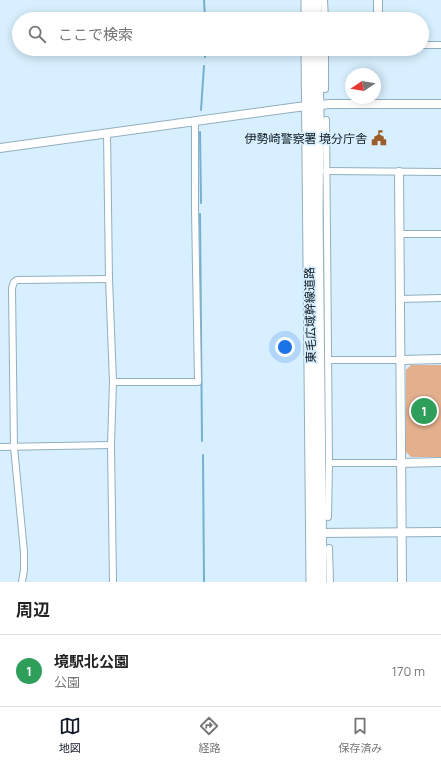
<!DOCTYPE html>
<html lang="ja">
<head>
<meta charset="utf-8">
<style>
  :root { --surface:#fff; --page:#f6f6f6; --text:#222; --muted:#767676; --line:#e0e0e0; --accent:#111827 }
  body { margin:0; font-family:Manrope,"Noto Sans JP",sans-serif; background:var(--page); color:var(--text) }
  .compass { position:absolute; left:345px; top:68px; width:36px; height:36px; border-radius:50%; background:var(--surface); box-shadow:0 2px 10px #0003; rotate:258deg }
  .you { position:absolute; left:285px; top:347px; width:14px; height:14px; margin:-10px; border:3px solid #fff; border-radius:50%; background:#1a73e8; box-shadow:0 0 0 6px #1a73e833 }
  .badge { display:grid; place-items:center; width:26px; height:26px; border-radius:50%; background:var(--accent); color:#fff; font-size:13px; font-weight:700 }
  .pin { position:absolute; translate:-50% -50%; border:2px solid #fff; box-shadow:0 1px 4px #0006 }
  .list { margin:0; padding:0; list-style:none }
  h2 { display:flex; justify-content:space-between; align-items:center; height:52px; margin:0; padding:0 16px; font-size:17px }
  h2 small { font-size:13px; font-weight:400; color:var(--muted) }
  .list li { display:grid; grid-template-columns:26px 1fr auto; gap:12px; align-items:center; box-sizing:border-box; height:72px; padding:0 16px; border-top:1px solid var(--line) }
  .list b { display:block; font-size:15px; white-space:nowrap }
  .list p { margin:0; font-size:13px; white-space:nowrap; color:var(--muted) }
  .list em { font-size:13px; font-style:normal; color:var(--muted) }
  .icon { flex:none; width:22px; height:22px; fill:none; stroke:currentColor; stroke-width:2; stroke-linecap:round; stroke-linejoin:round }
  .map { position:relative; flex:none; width:441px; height:582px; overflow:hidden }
  .search { position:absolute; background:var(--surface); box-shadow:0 2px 10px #0003; left:12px; right:12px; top:12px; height:44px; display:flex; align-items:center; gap:10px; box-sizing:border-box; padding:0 14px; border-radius:22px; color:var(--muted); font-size:15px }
  .sheet { height:124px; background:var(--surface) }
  nav { display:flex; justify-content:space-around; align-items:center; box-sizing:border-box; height:56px; border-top:1px solid var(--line); background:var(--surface); font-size:11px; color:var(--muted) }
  nav a { display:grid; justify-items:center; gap:2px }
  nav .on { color:var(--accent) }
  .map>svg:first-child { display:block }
  .green { fill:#e3af8c }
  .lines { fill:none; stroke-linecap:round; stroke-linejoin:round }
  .stream { stroke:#75b0d2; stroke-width:2 }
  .street-casing { stroke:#92afc0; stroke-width:8 }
  .secondary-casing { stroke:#92afc0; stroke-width:10 }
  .highway-casing { stroke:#92afc0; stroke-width:13 }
  .street { stroke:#fff; stroke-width:6 }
  .secondary { stroke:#fff; stroke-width:8 }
  .highway { stroke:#fff; stroke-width:11 }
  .labels { text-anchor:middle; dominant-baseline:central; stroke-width:3.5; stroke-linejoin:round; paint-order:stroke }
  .poi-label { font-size:12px; fill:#0e191f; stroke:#d7effe; text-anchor:end }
  .street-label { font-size:12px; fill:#0e191f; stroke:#d7effe }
</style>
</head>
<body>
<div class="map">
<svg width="441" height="582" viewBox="0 0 441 582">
  <rect width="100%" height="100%" fill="#d7effe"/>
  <!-- green -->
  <polygon class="green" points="411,365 441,365 441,457 411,457 406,452 406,370"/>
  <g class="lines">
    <!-- stream -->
    <g class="stream">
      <polyline points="204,0 205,19"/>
      <polyline points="205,49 205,57"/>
      <polyline points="201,110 204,66"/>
      <polyline points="200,132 201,203"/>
      <polyline points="200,214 202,441"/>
      <polyline points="203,455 204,582"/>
    </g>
    <!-- street casing -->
    <g class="street-casing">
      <g id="street">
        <polyline points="324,0 325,19"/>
        <polyline points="422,45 441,45"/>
        <polyline points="325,89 325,49"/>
        <polyline points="326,120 329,463 328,517"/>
        <polyline points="107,133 109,279 113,382 111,445 113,582"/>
        <polyline points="326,171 441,172"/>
        <polyline points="400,234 441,234"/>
        <polyline points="400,299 441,298"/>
        <polyline points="328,360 401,360"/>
        <polyline points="113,382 198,382 195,209 195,121"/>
        <polyline points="0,447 111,445"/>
        <polyline points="329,463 401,463"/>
        <polyline points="329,548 330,582"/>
        <polyline points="22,582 24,570 24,552 14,447 12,288 14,282 17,280 109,279"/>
      </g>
    </g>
    <!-- secondary casing -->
    <g class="secondary-casing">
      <g id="secondary">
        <polyline points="378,0 378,19"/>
        <polyline points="0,148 298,107 330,104 441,104"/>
        <polyline points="399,172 402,582"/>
        <polyline points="401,360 441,359"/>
        <polyline points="401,463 441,462"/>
        <polyline points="316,533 441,532"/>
      </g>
    </g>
    <!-- highway casing -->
    <g class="highway-casing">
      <g id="highway">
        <polyline points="316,0 316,19"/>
        <polyline points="307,19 307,0"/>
        <polyline points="307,49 312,582"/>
        <polyline points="317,49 318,118 317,210 321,582"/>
      </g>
    </g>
    <!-- street -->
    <use href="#street" class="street"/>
    <!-- secondary -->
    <use href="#secondary" class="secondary"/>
    <!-- highway -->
    <use href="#highway" class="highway"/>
  </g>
  <!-- icons -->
  <defs>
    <g id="civic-bare" transform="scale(1.2)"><path d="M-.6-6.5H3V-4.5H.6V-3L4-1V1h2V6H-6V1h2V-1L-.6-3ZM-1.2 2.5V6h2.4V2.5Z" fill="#9d5b28" stroke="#d7effe" stroke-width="2.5" paint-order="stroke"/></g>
  </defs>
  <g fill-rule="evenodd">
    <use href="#civic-bare" x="379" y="138"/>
  </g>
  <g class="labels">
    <!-- poi labels -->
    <g class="poi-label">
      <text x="367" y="138">伊勢崎警察署 境分庁舎</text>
    </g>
    <!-- street labels -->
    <g class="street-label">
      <text transform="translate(310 315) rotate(-91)">東毛広域幹線道路</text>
    </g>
  </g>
</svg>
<svg class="compass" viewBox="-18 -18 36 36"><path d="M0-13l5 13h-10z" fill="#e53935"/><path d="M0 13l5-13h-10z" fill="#767676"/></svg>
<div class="you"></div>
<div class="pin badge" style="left:424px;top:411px;background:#2e9e5b">1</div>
<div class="search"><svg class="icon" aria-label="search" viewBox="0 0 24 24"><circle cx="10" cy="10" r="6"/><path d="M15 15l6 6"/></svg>ここで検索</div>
</div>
<section class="sheet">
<h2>周辺<small></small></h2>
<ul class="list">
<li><span class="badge" style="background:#2e9e5b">1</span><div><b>境駅北公園</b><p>公園</p></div><em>170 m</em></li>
</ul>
</section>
<nav>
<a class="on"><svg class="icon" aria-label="map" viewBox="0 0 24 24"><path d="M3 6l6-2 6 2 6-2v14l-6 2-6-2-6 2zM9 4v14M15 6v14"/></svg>地図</a>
<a><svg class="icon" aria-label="directions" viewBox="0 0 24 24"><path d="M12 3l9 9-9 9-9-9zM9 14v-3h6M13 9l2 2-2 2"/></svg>経路</a>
<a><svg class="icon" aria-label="saved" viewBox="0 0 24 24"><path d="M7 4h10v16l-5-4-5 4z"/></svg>保存済み</a>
</nav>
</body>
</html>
